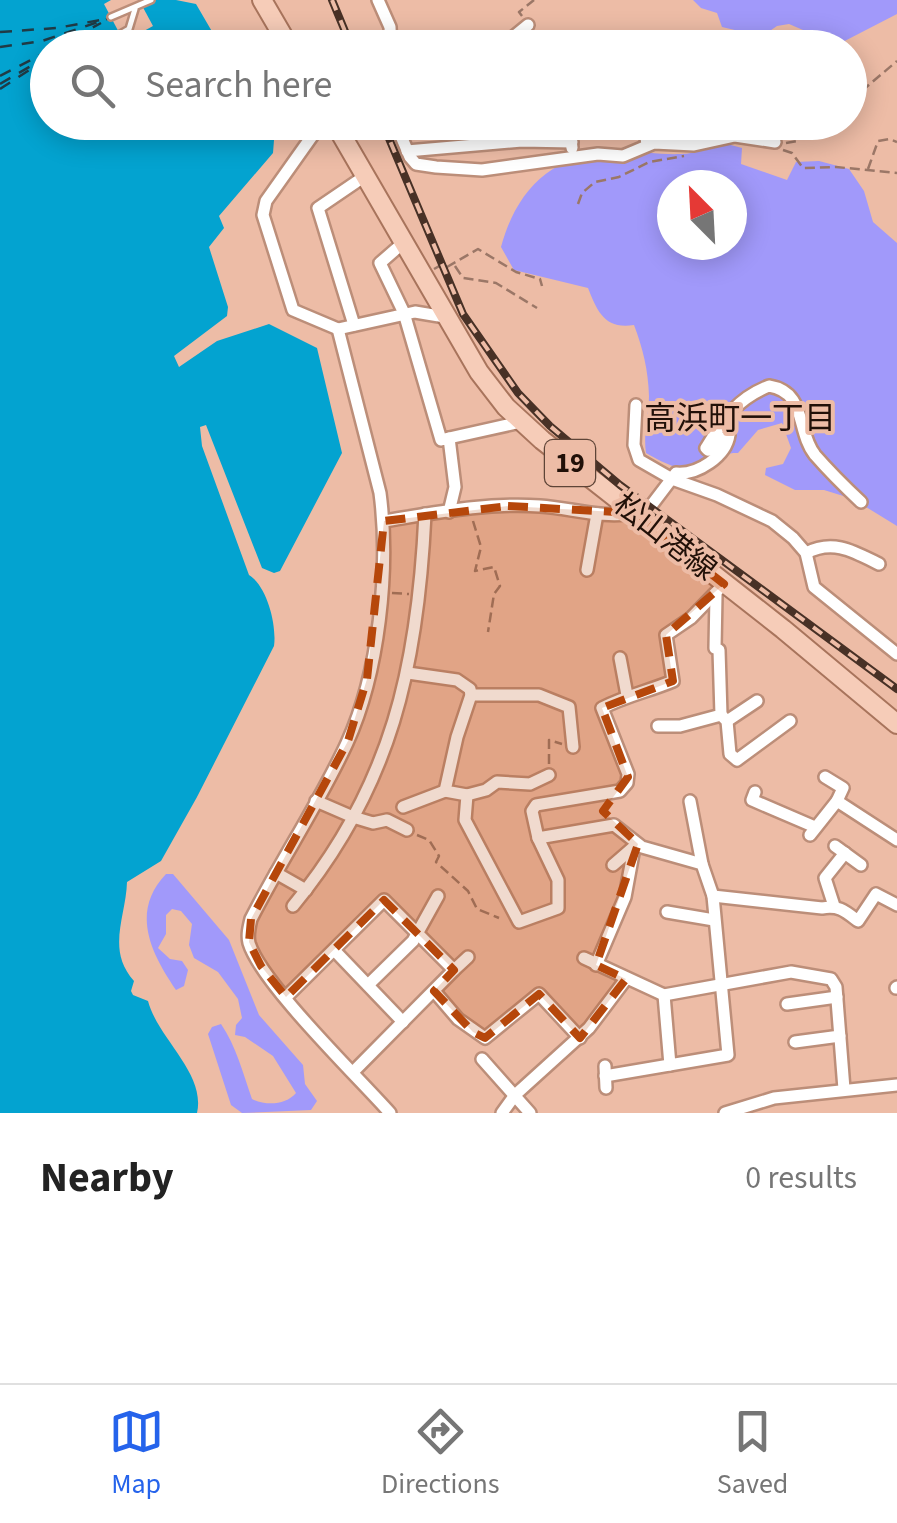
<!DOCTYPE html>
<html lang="en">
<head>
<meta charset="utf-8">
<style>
  :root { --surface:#fff; --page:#f6f6f6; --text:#222; --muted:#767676; --line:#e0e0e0; --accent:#2563eb }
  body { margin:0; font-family:"Source Sans 3","Noto Sans JP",sans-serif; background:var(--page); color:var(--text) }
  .compass { position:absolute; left:657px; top:170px; width:90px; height:90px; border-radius:50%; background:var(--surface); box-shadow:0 5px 25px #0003; rotate:336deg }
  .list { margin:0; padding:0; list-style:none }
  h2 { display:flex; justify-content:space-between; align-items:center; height:130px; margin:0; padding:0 40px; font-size:42px }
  h2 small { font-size:32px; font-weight:400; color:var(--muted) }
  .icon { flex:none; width:55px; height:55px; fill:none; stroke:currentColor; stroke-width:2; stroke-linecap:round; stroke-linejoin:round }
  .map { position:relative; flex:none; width:897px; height:1113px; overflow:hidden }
  .search { position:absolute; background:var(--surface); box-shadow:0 5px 25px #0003; left:30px; right:30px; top:30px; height:110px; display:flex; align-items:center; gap:25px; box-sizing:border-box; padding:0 35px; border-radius:55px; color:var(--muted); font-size:38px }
  .sheet { height:270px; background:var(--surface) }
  nav { display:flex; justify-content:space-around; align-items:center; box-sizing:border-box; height:140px; border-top:2px solid var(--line); background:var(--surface); font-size:28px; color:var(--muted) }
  nav a { display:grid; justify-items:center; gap:5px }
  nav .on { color:var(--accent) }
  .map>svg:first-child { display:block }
  .green { fill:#a199fa; fill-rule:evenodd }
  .water { fill:#03a3d0 }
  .pier { fill:#edbca6 }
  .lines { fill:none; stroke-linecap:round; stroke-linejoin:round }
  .ferry { stroke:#203b46; stroke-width:2.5; stroke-dasharray:12 10; stroke-linecap:butt }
  .service-casing { stroke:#bc8e79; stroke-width:10 }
  .minor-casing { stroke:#bc8e79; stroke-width:16 }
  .primary-casing { stroke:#a8745c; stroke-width:22 }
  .path { stroke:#9b7767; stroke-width:2.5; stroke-dasharray:10 5; stroke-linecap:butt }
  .service { stroke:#fff; stroke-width:5 }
  .minor { stroke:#fff; stroke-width:11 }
  .primary { stroke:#f6ccb8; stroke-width:18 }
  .rail-casing { stroke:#483126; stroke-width:8 }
  .rail { stroke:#edbca6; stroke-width:4; stroke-dasharray:11; stroke-linecap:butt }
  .marked { fill:#b6470b; fill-opacity:0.2; stroke:#b6470b; stroke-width:8; stroke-dasharray:20 12; stroke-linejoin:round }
  .labels { text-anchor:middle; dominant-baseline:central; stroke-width:8; stroke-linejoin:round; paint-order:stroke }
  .shield { fill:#edbca6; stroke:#5e4437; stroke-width:2.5 }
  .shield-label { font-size:28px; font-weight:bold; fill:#211008 }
  .street-label { font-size:30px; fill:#211008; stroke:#edbca6 }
  .neighbourhood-label { font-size:32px; fill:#211008; stroke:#edbca6 }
</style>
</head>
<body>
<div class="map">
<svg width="897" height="1113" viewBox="0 0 897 1113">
  <rect width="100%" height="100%" fill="#edbca6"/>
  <!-- green -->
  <g class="green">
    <path d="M693 0H897V14L833 47H808L810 40 803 30 789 24 777 26 746 47H653L661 32C684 37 716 48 738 38L739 31 722 27 717 13 701 8Z"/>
    <path d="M727 144 742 148 741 164 787 180 796 162 819 161 849 169 864 191 873 222 897 243V526L853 499 824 490H795L765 475 766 468 783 464 791 448 782 423 758 430 738 453C721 452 715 463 700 467 681 473 662 462 646 453 643 433 649 415 649 396 648 369 643 349 634 325 605 330 597 311 588 288L514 270 501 247C516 192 550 155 610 152 634 150 657 155 681 154 696 154 712 147 727 144ZM672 185H732V245H672Z"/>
    <path d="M166 874H173L229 940 259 1015 303 1065 305 1084 317 1101 311 1110 242 1113 231 1105 208 1034 212 1027 221 1024C236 1046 243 1073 252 1099 266 1106 286 1105 296 1093L273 1056 245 1037 235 1035 236 1025 242 1018 238 999 218 972 194 958 189 945 192 924 181 911 172 909 166 915V934L158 948 170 959 182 961 188 970 184 986 176 990C151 953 130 912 166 874Z"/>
  </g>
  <!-- water -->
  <path class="water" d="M0 0H176L196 4 221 47 48 48V122L264 123 274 140 273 153 219 216 224 228 209 247 228 307 227 316 174 356 179 367 217 341 269 324 317 348 342 453 280 571 274 573 262 568 206 425 200 427 202 446 249 575C267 586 277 625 274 646L197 797 161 861 127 882C126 917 106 950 134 981L131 991 133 995 148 1001C158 1039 206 1073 197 1113H0Z"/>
  <!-- pier -->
  <polygon class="pier" points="111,0 139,0 153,26 124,42 104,4"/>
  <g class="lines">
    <!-- ferry -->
    <g class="ferry">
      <polyline points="0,32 57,28 100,20"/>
      <polyline points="0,47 42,41 110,18"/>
      <polyline points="54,48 101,23"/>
      <polyline points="61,48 84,34"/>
      <polyline points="0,76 48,51"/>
      <polyline points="0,84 48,56"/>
      <polyline points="0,89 48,58"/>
    </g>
    <!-- service casing -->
    <g class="service-casing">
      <g id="service">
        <polyline points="111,17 151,0"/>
        <polyline points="96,48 129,29 135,9"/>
      </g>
    </g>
    <!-- minor casing -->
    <g class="minor-casing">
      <g id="minor">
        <polyline points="378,0 390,27 391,48"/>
        <polyline points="500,48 528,25"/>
        <polyline points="322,122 266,201 263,215 293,310 338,329 415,312 445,317"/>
        <polyline points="395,122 410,157 416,164 436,167 482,170 598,154 623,156 654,143 694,145 735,136 775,142"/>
        <polyline points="569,122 572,148"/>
        <polyline points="644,122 647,145"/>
        <polyline points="407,151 522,141 572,142"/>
        <polyline points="403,243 380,263 404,313 441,440 449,438 455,487 449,512"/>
        <polyline points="354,325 318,208 365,176"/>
        <path d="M338 329 380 493C390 570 379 673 347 743 319 804 281 860 251 919 249 927 247 935 249 943 261 983 359 1078 390 1113"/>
        <polyline points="636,405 634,445 639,460 672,479 717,495 772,521 793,538 806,553 814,587 897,654"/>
        <polyline points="449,438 521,422"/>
        <path d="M641 519 676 473C698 475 726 456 729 435L708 450 706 448C724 419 736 399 769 386 807 392 796 431 815 455 829 471 845 487 861 502"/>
        <path d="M384 521C434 513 489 502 540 506 571 508 603 519 634 513"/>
        <path d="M806 553C833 539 853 551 879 564"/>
        <polyline points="587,570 597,514"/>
        <polyline points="620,658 627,695"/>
        <polyline points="408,673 457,680 470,689 471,695 457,737 445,791 467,795 465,820 519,922 558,908 558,880 538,838"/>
        <polyline points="471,695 539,695 569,707 573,747"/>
        <polyline points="721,715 727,721 730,754 737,760 790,721"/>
        <polyline points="727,721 757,701"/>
        <polyline points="658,726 680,726 721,715 719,650 715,648 716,595"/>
        <polyline points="825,777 843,788 837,801"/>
        <polyline points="755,792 752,800 815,827"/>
        <polyline points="467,795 486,790 497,782 530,784 549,775"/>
        <polyline points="316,801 353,817 373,823 387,820 407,830"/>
        <polyline points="690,801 702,864"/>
        <polyline points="403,807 445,791"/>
        <polyline points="810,835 837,801 897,840"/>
        <polyline points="835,846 861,865"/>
        <polyline points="613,865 636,845"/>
        <polyline points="276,873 306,890"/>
        <path d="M713 896 822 908C839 905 845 911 858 921L876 894 897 905"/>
        <path d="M293 906C392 786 418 665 425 514"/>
        <polyline points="834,906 825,878 845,853"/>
        <polyline points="667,912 714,920"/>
        <polyline points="334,950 403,1022"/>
        <polyline points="584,958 664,995 791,972 831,979 836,987 844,1089"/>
        <polyline points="596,965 625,897 634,848"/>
        <polyline points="454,970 468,957"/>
        <polyline points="368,985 413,941 438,896"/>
        <polyline points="896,988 897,987"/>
        <polyline points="434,991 458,1019 485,1038 539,994 580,1038"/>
        <polyline points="664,995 670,1065"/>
        <polyline points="286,997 384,900 454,970 353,1072"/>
        <polyline points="787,1004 837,997"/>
        <polyline points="795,1042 840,1036"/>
        <polyline points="482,1059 530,1113"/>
        <polyline points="605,1066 606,1088"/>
        <path d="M605 1076 728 1055 713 896 702 864 642 847 614 825 538 838 532 811 536 805 620 791 627 783 628 774 602 708C625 696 649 691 673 681L666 635 691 618 724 584"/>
        <polyline points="502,1113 515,1095 589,1028 626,979"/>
        <polyline points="725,1113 774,1098 897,1085"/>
      </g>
    </g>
    <!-- primary casing -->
    <g class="primary-casing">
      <g id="primary">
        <polyline points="262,0 290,48"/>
        <polyline points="334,122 479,372 506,407 542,440 783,629 897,724"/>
      </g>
    </g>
    <!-- path -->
    <g class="path">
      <polyline points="522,16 519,12 534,0"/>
      <polyline points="850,101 897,61"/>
      <polyline points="427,122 441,127 458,122"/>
      <polyline points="786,143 797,141 803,128 814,122"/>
      <polyline points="783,150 792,153 803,168 836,167 897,173"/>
      <polyline points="868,169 878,141 889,139 897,142"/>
      <polyline points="578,204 582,193 595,182 619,177 649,162 684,156"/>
      <polyline points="455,266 463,278 496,283 537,308"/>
      <polyline points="434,269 443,264 447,267 478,249 516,272 540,279 542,286"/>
      <polyline points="473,521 481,547 475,571 494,567 500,586 494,594 488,632"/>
      <polyline points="392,593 409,594"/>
      <polyline points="549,764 549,740 562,744"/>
      <polyline points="417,835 429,840 439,856 436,862 468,891 477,909 499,918"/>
    </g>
    <!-- service -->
    <use href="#service" class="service"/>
    <!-- minor -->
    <use href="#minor" class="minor"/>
    <!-- primary -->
    <use href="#primary" class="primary"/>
    <!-- rail casing -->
    <g class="rail-casing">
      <g id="rail">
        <polyline points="332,0 352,48"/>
        <polyline points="382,122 463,314 518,393 550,426 620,485 897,689"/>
      </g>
    </g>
    <!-- rail -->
    <use href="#rail" class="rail"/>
  </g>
  <!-- marked area -->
  <path class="marked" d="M508 506 634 513 724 584 666 635 673 681 602 708 628 777 603 811 638 844 596 965 626 979 580 1038 539 994 485 1038 473 1032 434 991 454 970 384 900 286 997 261 966 249 942 251 919 348 741 367 679 384 521Z"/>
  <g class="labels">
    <!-- shield labels -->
    <rect class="shield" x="545" y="440" width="50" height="46" rx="8"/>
    <g class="shield-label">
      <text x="570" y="463">19</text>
    </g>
    <!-- street labels -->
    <g class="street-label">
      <text transform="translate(665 537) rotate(38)">松山港線</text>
    </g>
    <!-- neighbourhood labels -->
    <g class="neighbourhood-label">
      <text x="740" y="419">高浜町一丁目</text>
    </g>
  </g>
</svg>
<svg class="compass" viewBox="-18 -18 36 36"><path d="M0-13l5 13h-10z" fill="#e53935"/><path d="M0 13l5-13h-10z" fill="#767676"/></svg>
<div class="search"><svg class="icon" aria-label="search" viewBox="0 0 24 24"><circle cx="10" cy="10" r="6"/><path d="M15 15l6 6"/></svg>Search here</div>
</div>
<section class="sheet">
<h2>Nearby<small>0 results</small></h2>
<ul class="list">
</ul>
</section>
<nav>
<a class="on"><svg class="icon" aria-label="map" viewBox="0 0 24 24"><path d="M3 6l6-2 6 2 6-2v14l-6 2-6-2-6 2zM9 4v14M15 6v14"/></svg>Map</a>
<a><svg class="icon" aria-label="directions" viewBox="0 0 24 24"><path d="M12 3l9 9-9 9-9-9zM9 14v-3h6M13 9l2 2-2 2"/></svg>Directions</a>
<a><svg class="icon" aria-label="saved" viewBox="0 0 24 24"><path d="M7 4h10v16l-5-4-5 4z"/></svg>Saved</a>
</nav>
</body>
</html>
